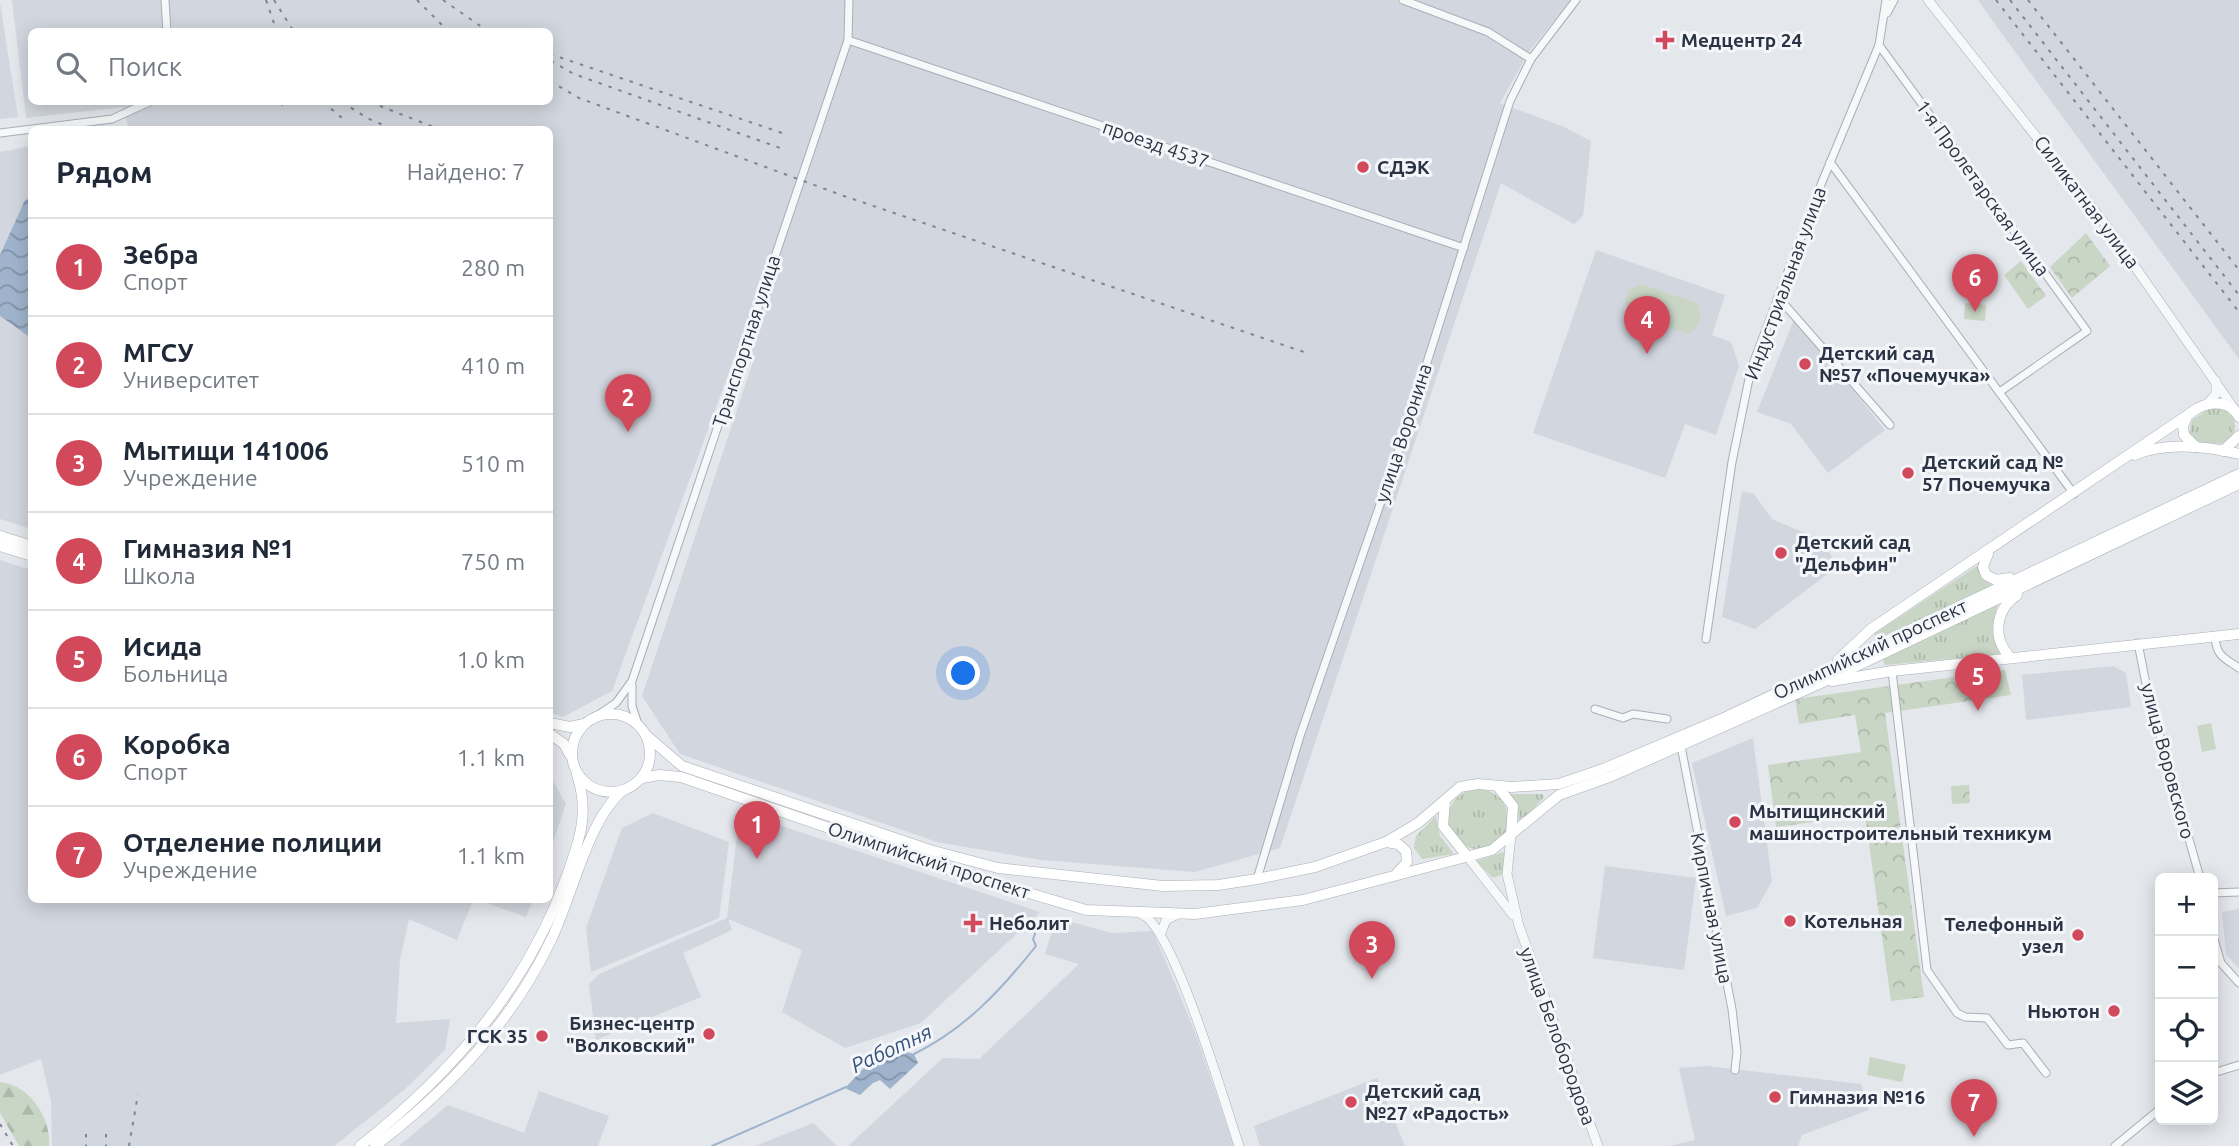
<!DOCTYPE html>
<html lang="ru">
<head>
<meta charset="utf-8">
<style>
  :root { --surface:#fff; --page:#f6f6f7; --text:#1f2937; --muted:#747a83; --line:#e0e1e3; --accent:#d1495b }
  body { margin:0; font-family:Ubuntu,sans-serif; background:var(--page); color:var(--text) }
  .controls { position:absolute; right:21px; bottom:21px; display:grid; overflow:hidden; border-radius:10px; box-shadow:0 4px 18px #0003 }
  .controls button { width:63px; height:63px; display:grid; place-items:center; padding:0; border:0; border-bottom:2px solid var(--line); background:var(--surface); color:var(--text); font:35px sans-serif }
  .you { position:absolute; left:964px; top:674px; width:24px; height:24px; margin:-18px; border:5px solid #fff; border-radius:50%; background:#1a73e8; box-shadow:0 0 0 10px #1a73e833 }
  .badge { display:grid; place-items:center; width:46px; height:46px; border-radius:50%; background:var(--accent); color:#fff; font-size:23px; font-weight:700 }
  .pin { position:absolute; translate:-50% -58px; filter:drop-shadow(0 2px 4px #0008) }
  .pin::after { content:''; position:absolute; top:37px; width:24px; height:21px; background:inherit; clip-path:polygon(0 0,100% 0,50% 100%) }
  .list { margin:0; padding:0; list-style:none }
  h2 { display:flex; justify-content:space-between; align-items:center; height:91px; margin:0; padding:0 28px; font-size:30px }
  h2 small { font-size:23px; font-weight:400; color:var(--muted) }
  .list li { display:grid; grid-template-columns:46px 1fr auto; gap:21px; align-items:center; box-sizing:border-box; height:98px; padding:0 28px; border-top:2px solid var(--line) }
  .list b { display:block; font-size:26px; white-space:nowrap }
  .list p { margin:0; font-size:23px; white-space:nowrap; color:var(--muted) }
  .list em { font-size:23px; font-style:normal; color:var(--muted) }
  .icon { flex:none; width:38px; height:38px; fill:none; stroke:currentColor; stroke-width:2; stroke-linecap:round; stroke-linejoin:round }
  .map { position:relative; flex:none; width:2239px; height:1146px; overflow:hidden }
  .search { position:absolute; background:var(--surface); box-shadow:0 4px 18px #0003; left:28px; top:28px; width:525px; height:77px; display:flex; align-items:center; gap:18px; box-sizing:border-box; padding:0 24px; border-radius:10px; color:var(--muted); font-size:26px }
  .panel { position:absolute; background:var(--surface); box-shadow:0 4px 18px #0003; left:28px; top:126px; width:525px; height:777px; border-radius:10px }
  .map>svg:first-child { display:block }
  .built { fill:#d2d6de; fill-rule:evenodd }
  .grass { fill:url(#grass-tufts) }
  .forest { fill:url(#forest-firs) }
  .park { fill:url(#park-crowns) }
  .pitch { fill:#c9d6c5 }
  .water { fill:url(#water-waves) }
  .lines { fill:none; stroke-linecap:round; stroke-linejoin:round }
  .stream { stroke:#9fb4cc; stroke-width:2 }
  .minor-casing { stroke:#a9aeb7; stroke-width:9 }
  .tertiary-casing { stroke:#a9aeb7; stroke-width:10 }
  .secondary-casing { stroke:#a9aeb7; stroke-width:11 }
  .minor { stroke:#f7f8fa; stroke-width:7 }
  .tertiary { stroke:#f7f8fa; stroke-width:9 }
  .secondary { stroke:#fff; stroke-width:10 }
  .rail { stroke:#7d8696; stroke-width:2; stroke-dasharray:3.5 7; stroke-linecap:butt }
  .poi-dot { fill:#d1495b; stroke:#f4f6f9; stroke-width:2.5 }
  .labels { text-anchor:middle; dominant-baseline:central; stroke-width:6; stroke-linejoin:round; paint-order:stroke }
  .poi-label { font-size:19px; font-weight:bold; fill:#2b3445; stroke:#f4f6f9; text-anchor:start }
  .street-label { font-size:19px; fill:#2b3445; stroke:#f4f6f9 }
  .water-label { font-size:21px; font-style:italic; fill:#34527a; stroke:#f4f6f9 }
</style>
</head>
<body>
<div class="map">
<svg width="2239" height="1146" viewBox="0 0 2239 1146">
  <defs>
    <pattern id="grass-tufts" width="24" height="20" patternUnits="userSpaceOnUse" patternTransform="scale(1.75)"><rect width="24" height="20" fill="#c9d6c5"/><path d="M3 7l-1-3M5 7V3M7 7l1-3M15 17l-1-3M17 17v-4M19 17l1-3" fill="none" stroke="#adb8ab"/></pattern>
    <pattern id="forest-firs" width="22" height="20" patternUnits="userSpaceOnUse" patternTransform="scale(1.75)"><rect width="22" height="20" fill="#c9d6c5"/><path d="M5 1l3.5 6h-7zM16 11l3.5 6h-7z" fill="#adb8ab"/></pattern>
    <pattern id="park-crowns" width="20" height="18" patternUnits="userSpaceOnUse" patternTransform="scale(1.75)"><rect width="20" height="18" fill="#c9d6c5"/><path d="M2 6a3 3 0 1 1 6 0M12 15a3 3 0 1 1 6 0" fill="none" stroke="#adb8ab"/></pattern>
    <pattern id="water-waves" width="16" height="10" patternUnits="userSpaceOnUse" patternTransform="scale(1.75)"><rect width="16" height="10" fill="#9fb4cc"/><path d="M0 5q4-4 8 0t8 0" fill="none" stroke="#8293a7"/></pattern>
  </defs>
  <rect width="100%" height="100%" fill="#e4e7ec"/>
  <!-- built -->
  <g class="built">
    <path d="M12 0H1571L1530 50 1500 103 1562 126 1591 141 1583 216 1574 224 1501 183 1280 848 1195 872 1041 860 937 842 680 754 642 696 755 356 736 353 612 691 563 717 550 712V130L114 129 128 126 123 107 26 118ZM32 32H550V102H32Z"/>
    <polygon points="1978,0 2239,0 2239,359 1992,20"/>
    <polygon points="0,3 18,117 0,119"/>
    <polygon points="31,146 31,529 0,519 0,152"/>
    <polygon points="1596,250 1725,295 1712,335 1731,342 1739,366 1716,435 1685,424 1665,478 1533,433"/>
    <polygon points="1795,317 1885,430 1828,473 1791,424 1757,412"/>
    <polygon points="1742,491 1754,494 1772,519 1821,540 1838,566 1755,629 1722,617"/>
    <polygon points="0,560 31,570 32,900 473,900 457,940 409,919 400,960 396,1023 450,1019 445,1050 403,1091 334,1146 52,1146 51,1101 41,1059 0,1075"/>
    <polygon points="2113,666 2126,673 2131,707 2026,720 2022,675"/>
    <polygon points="1753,738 1772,881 1757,908 1726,916 1692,763"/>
    <polygon points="550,776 566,804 550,851"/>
    <polygon points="740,812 1040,912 921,1023 845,1048 782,1012 802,950 728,919 732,930 683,953 701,997 596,1040 589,984 599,974 727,918"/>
    <polygon points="653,813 729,842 719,918 591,972 586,928 622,828"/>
    <polygon points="1605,866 1696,878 1684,970 1593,958"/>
    <polygon points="479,900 533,900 526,917"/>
    <polygon points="2239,909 2239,969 2226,954 2222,912"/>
    <polygon points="1056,918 1112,933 1153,931 1195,1032 1234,1146 848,1146 943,1058 979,1059 1079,964 1045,954"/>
    <polygon points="1706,1066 1861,1084 1869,1110 1802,1135 1798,1146 1669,1146 1695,1140 1679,1068"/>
    <polygon points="1377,1078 1405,1146 1260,1146 1254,1126"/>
    <polygon points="539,1091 609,1116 598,1146 399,1146 448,1105 524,1133"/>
    <polygon points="813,1123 837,1146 755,1146"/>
  </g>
  <!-- grass -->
  <g class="grass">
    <polygon points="2212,407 2225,409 2235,419 2234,434 2226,444 2200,443 2189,434 2192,420"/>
    <polygon points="1980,564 1984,580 1994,586 1874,640 1875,633"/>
    <polygon points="1998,604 1995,618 2003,654 1885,665 1882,659"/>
    <circle cx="1478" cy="819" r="30"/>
    <polygon points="1511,794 1542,794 1544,797 1519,824 1518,808"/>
    <polygon points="1436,816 1440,836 1454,854 1422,859 1414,848 1416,836"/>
    <polygon points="1507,851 1504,874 1493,878 1476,861"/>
  </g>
  <!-- forest -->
  <path class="forest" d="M0 1082C30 1085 51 1118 49 1146H19L0 1113Z"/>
  <!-- park -->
  <g class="park">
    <polygon points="2086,233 2110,266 2072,298 2050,267"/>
    <polygon points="2021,261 2046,296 2028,309 2004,275"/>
    <polygon points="2005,670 2011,695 1885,713 1924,997 1891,1001 1865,815 1776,827 1768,765 1861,752 1855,715 1799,724 1795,699"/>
    <polygon points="1969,785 1970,803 1952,804 1951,786"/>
  </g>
  <!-- pitch -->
  <g class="pitch">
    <path d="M1641 284 1698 303C1702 318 1701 324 1689 334L1631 315 1625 303 1629 290Z"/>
    <polygon points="1965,303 1986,305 1985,321 1964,319"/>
    <polygon points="2211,723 2216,749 2202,752 2197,726"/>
    <polygon points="1870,1057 1906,1065 1902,1082 1867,1075"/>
  </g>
  <!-- water -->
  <g class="water">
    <polygon points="31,198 32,198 31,338 0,316 0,255 25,200"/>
    <polygon points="891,1048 914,1054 918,1063 890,1089 880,1080 873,1083 860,1095 845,1088 876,1055"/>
  </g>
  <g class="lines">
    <!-- stream -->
    <g class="stream">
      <path d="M914 1054C965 1029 1001 990 1036 946L1033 939 1038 926"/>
      <polyline points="712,1146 846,1087"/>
    </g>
    <!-- minor casing -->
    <g class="minor-casing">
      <g id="minor">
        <polyline points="165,0 167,32"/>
        <polyline points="1403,0 1488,32 1531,59"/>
        <polyline points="1887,13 1894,0"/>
        <polyline points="848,40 1464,248"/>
        <polyline points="1879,45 2087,331 2001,391"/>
        <polyline points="0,133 112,119 149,102"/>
        <polyline points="1830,162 2074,494"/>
        <polyline points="1777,299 1785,305 1890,425"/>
        <path d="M2215 636C2216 656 2224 658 2239 668"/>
        <polyline points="1706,639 1732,462 1751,369 1822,182 1879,45 1886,0"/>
        <polyline points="2138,643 2148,694 2200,878"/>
        <polyline points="1892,671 1927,970 1957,1013 1965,1017 1987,1018 2008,1045 2023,1043 2046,1073"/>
        <polyline points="632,685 632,706 638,724"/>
        <polyline points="1595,709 1623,718 1633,714 1667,719"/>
        <polyline points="595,717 616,703 632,681 848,40 849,0"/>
        <polyline points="1681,746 1732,1009 1737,1052 1735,1070"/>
        <polyline points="1257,879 1300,736 1403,438 1510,101 1531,59 1576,0"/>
        <polyline points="2213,893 2239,892"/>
        <polyline points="2213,936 2221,963 2239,983"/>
        <polyline points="2213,1073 2239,1065"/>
        <polyline points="2115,1146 2160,1109"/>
      </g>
    </g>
    <!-- tertiary casing -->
    <g class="tertiary-casing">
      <g id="tertiary">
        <polyline points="1928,0 2103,221 2235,410"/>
        <polyline points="2207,404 2216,394 2216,381"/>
        <polyline points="1511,836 1507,874 1519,926 1598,1146"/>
        <polyline points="1467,856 1513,915"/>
        <path d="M1141 914C1173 924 1226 1108 1239 1146"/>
        <polyline points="1161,933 1166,920 1178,914"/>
      </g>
    </g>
    <!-- secondary casing -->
    <g class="secondary-casing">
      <g id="secondary">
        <polyline points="2187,417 2183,426 2184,435 2196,447"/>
        <polyline points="2223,451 2239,436"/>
        <path d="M2134 455C2166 442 2205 446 2239 454"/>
        <polyline points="0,536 32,546"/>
        <polyline points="0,546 32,556"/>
        <polyline points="1988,554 1983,567 1986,575 1996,580 2010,578"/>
        <path d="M2010 657C1992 638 1995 610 2017 595"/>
        <path d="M1838 660 1871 629 2198 408C2212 401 2231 401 2239 417"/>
        <polyline points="1832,681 1892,671 2239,634"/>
        <circle cx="611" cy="753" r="39"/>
        <polyline points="550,723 570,727 584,724"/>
        <polyline points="550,734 564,744 570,755"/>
        <polyline points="647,736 682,766 930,850 998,868 1163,886 1218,885 1257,879 1315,867 1386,842 1418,823 1460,787 1478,784 1512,787 1559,784 1603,769 1726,717 2239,474"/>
        <polyline points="642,778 659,775 681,777 948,869 1086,910 1195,914 1303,900 1492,850 1559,795 1612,776 1821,683 2239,484"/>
        <polyline points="1498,787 1513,806 1511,835"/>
        <polyline points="1445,801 1443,826 1467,856"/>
        <polyline points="1386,842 1398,844 1406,851 1407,862 1397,873"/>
        <path d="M360 1146C451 1074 526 989 566 878 579 842 590 813 577 775"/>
        <path d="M375 1146C447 1091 512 1022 551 940 572 897 587 822 622 791"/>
      </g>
    </g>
    <!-- minor -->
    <use href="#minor" class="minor"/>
    <!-- tertiary -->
    <use href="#tertiary" class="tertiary"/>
    <!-- secondary -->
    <use href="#secondary" class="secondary"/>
    <!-- rail -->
    <g class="rail">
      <polyline points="266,0 277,32"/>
      <polyline points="274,0 294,32"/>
      <polyline points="417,0 449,32"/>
      <polyline points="443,0 489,32"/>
      <polyline points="1996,0 2239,312"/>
      <polyline points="2010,0 2239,295"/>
      <polyline points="2028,0 2239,270"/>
      <polyline points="550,54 788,135"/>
      <polyline points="551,61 574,74 783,149"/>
      <polyline points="550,81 579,98 844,196 1304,352"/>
      <polyline points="282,102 282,106"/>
      <polyline points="323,102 342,118"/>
      <polyline points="342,102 367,118 395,130"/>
      <polyline points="370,102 441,130"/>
      <polyline points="0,1124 13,1146"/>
      <polyline points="86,1134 86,1146"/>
      <polyline points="106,1134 106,1146"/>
      <polyline points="129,1146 138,1094"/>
    </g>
  </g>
  <!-- markers -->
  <g class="poi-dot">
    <path d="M1661.5 29.5h7v7h7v7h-7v7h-7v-7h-7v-7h7z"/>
    <circle cx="1363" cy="167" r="7"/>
    <circle cx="1805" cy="364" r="7"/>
    <circle cx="1908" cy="473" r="7"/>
    <circle cx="1781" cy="553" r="7"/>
    <circle cx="1735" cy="822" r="7"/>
    <circle cx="1790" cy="921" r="7"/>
    <path d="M969.5 912.5h7v7h7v7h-7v7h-7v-7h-7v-7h7z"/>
    <circle cx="2078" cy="935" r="7"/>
    <circle cx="2114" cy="1011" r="7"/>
    <circle cx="709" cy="1034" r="7"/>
    <circle cx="542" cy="1036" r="7"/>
    <circle cx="1775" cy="1097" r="7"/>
    <circle cx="1351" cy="1102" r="7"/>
  </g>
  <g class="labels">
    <!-- poi labels -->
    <g class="poi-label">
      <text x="1681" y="40">Медцентр 24</text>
      <text x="1377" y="167">СДЭК</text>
      <text x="1819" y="353">Детский сад<tspan x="1819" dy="22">№57 «Почемучка»</tspan></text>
      <text x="1922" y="462">Детский сад №<tspan x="1922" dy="22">57 Почемучка</tspan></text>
      <text x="1795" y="542">Детский сад<tspan x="1795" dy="22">"Дельфин"</tspan></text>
      <text x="1749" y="811">Мытищинский<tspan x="1749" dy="22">машиностроительный техникум</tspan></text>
      <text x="1804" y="921">Котельная</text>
      <text x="989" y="923">Неболит</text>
      <text x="2064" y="924" text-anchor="end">Телефонный<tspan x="2064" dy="22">узел</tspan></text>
      <text x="2100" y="1011" text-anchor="end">Ньютон</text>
      <text x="695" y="1023" text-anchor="end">Бизнес-центр<tspan x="695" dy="22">"Волковский"</tspan></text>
      <text x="528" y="1036" text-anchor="end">ГСК 35</text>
      <text x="1365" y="1091">Детский сад<tspan x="1365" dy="22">№27 «Радость»</tspan></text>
      <text x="1789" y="1097">Гимназия №16</text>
    </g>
    <!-- street labels -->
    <g class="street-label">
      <text transform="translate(1156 144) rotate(19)">проезд 4537</text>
      <text transform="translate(1983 188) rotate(54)">1-я Пролетарская улица</text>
      <text transform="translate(2087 202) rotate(53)">Силикатная улица</text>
      <text transform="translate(1785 283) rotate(-70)">Индустриальная улица</text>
      <text transform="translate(746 341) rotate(-72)">Транспортная улица</text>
      <text transform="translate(1403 433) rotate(-72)">улица Воронина</text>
      <text transform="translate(1870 649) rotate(-25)">Олимпийский проспект</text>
      <text transform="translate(2168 761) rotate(75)">улица Воровского</text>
      <text transform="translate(929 860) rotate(18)">Олимпийский проспект</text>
      <text transform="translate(1712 908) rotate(79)">Кирпичная улица</text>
      <text transform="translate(1558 1036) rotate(70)">улица Белобородова</text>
    </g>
    <!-- water labels -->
    <g class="water-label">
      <text transform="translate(891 1048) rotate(-25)">Работня</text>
    </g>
  </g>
</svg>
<div class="controls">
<button>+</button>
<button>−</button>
<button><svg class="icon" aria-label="locate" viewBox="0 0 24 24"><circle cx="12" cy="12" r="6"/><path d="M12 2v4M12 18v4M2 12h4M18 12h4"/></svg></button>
<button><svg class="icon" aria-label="layers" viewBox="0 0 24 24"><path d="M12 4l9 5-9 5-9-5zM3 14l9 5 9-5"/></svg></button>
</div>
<div class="you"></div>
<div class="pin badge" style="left:757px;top:859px">1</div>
<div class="pin badge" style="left:628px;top:432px">2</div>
<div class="pin badge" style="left:1372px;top:979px">3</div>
<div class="pin badge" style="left:1647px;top:354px">4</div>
<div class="pin badge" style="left:1978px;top:711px">5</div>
<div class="pin badge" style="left:1975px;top:312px">6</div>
<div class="pin badge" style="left:1974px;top:1137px">7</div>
<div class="search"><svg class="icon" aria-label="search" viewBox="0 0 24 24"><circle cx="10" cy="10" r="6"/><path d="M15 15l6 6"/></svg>Поиск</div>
<section class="panel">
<h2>Рядом<small>Найдено: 7</small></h2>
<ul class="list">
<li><span class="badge">1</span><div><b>Зебра</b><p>Спорт</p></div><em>280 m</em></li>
<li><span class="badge">2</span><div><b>МГСУ</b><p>Университет</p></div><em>410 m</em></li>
<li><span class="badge">3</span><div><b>Мытищи 141006</b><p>Учреждение</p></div><em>510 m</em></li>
<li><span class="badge">4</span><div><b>Гимназия №1</b><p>Школа</p></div><em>750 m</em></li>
<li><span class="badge">5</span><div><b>Исида</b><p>Больница</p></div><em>1.0 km</em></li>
<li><span class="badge">6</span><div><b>Коробка</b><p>Спорт</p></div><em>1.1 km</em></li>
<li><span class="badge">7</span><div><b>Отделение полиции</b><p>Учреждение</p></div><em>1.1 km</em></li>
</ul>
</section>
</div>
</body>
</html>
